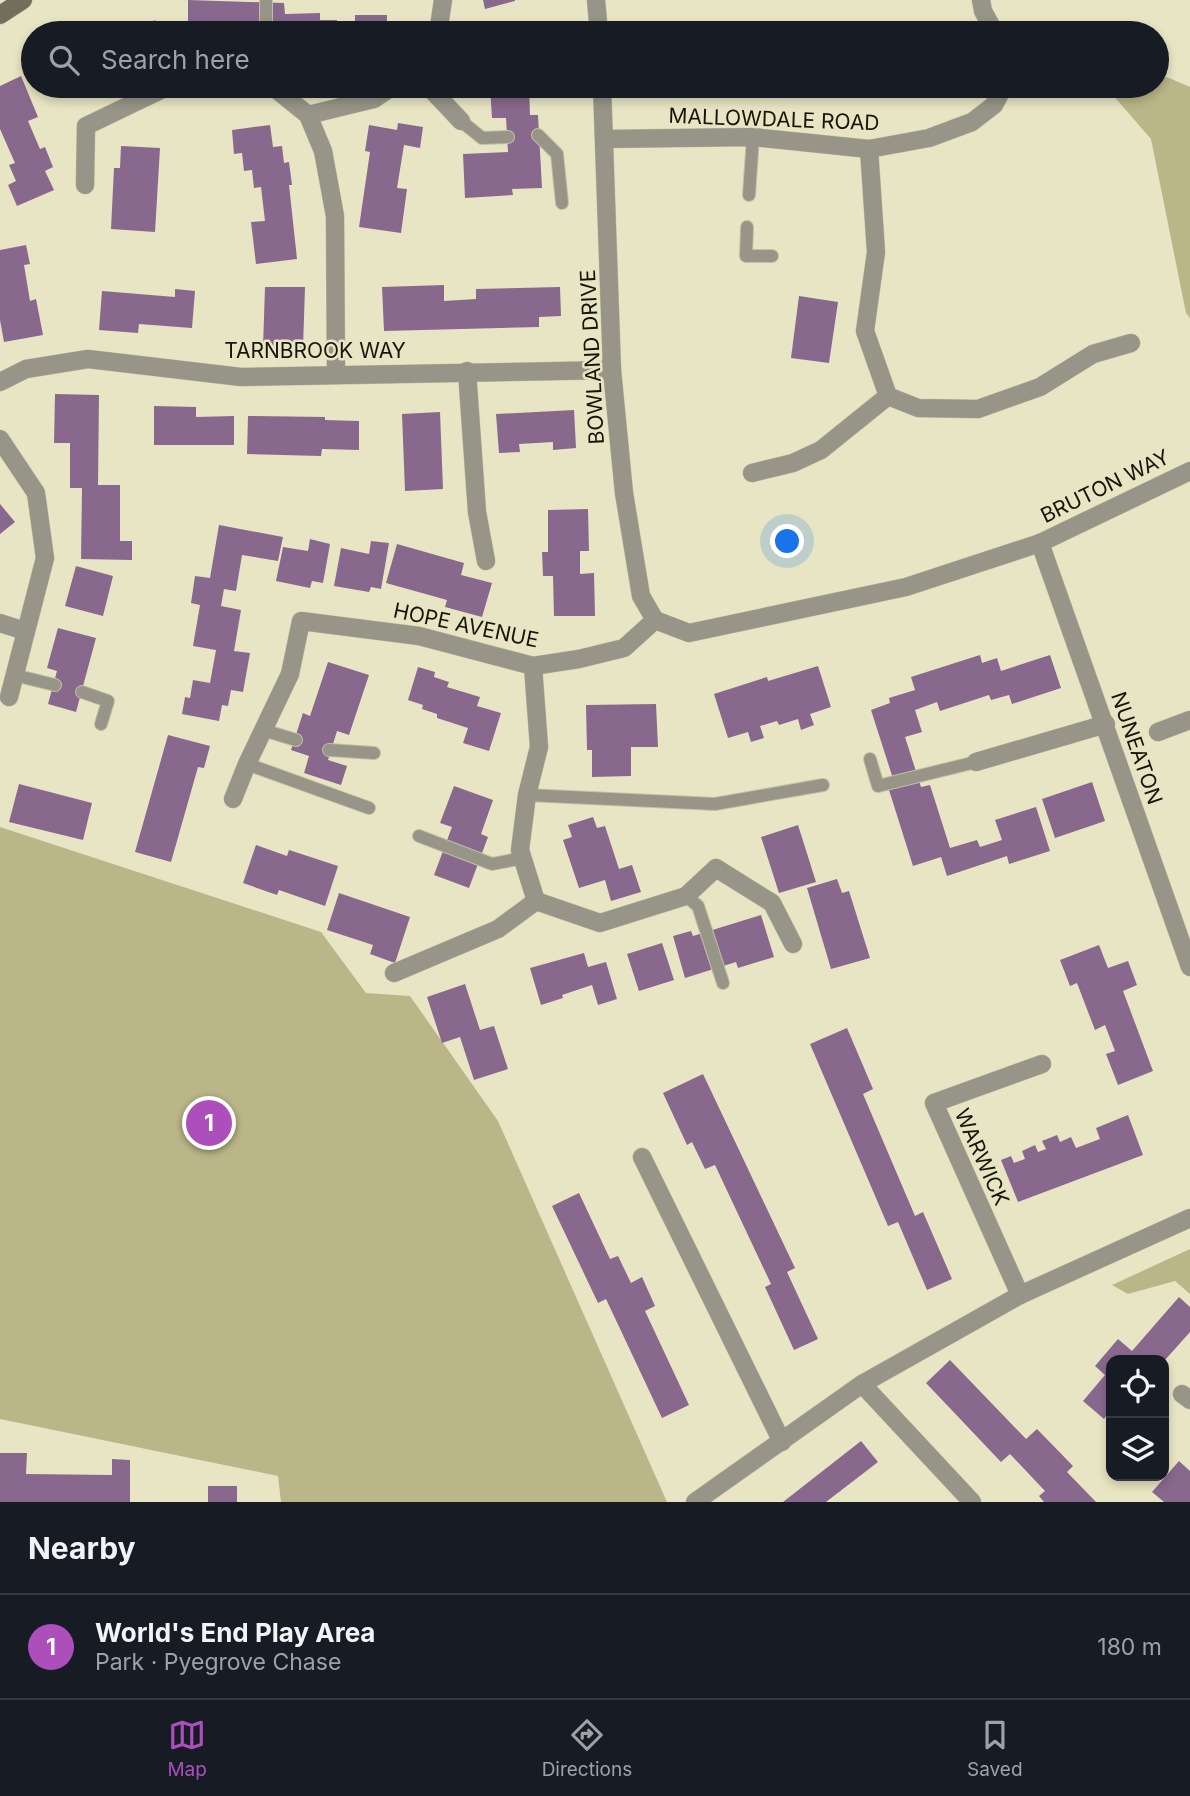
<!DOCTYPE html>
<html lang="en">
<head>
<meta charset="utf-8">
<style>
  :root { --surface:#171b24; --page:#20242c; --text:#f1f3f6; --muted:#9ea1a6; --line:#363941; --accent:#ac4fba }
  body { margin:0; font-family:Inter,sans-serif; background:var(--page); color:var(--text) }
  .controls { position:absolute; right:21px; bottom:21px; display:grid; overflow:hidden; border-radius:14px; box-shadow:0 4px 10px #0003 }
  .controls button { width:63px; height:63px; display:grid; place-items:center; padding:0; border:0; border-bottom:2px solid var(--line); background:var(--surface); color:var(--text); font:35px sans-serif }
  .you { position:absolute; left:788px; top:542px; width:24px; height:24px; margin:-18px; border:5px solid #fff; border-radius:50%; background:#1a73e8; box-shadow:0 0 0 10px #1a73e833 }
  .badge { display:grid; place-items:center; width:46px; height:46px; border-radius:50%; background:var(--accent); color:#fff; font-size:23px; font-weight:700 }
  .pin { position:absolute; translate:-50% -50%; border:4px solid #fff; box-shadow:0 2px 7px #0006 }
  .list { margin:0; padding:0; list-style:none }
  h2 { display:flex; justify-content:space-between; align-items:center; height:91px; margin:0; padding:0 28px; font-size:30px }
  h2 small { font-size:23px; font-weight:400; color:var(--muted) }
  .list li { display:grid; grid-template-columns:46px 1fr auto; gap:21px; align-items:center; box-sizing:border-box; height:105px; padding:0 28px; border-top:2px solid var(--line) }
  .list b { display:block; font-size:26px; white-space:nowrap }
  .list p { margin:0; font-size:23px; white-space:nowrap; color:var(--muted) }
  .list em { font-size:23px; font-style:normal; color:var(--muted) }
  .icon { flex:none; width:38px; height:38px; fill:none; stroke:currentColor; stroke-width:2; stroke-linecap:round; stroke-linejoin:round }
  .map { position:relative; flex:none; width:1190px; height:1502px; overflow:hidden }
  .search { position:absolute; background:var(--surface); box-shadow:0 4px 10px #0003; left:21px; right:21px; top:21px; height:77px; display:flex; align-items:center; gap:18px; box-sizing:border-box; padding:0 24px; border-radius:38px; color:var(--muted); font-size:26px }
  .sheet { height:196px; background:var(--surface) }
  nav { display:flex; justify-content:space-around; align-items:center; box-sizing:border-box; height:98px; border-top:2px solid var(--line); background:var(--surface); font-size:19px; color:var(--muted) }
  nav a { display:grid; justify-items:center; gap:4px }
  nav .on { color:var(--accent) }
  .map>svg:first-child { display:block }
  .green { fill:#bbb688 }
  .building { fill:#89688e }
  .lines { fill:none; stroke-linecap:round; stroke-linejoin:round }
  .service-casing { stroke:#c2c0a2; stroke-width:14 }
  .minor-casing { stroke:#c2c0a2; stroke-width:19 }
  .secondary-casing { stroke:#c2c0a2; stroke-width:19 }
  .service { stroke:#969587; stroke-width:12 }
  .minor { stroke:#969587; stroke-width:18 }
  .secondary { stroke:#716f5c; stroke-width:18 }
  .labels { text-anchor:middle; dominant-baseline:central; stroke-width:5; stroke-linejoin:round; paint-order:stroke }
  .street-label { font-size:21px; fill:#161509; stroke:#e8e5c4 }
</style>
</head>
<body>
<div class="map">
<svg width="1190" height="1502" viewBox="0 0 1190 1502">
  <rect width="100%" height="100%" fill="#e8e5c4"/>
  <!-- green -->
  <g class="green">
    <polygon points="1167,77 1190,87 1190,318 1186,313 1151,139 1105,86 1157,86 1157,79"/>
    <polygon points="0,827 321,932 366,993 410,996 498,1121 667,1502 281,1502 278,1476 0,1419"/>
    <polygon points="1190,1249 1190,1294 1175,1281 1128,1294 1112,1285"/>
  </g>
  <!-- building -->
  <g class="building">
    <polygon points="188,0 284,3 285,14 320,13 320,20 337,20 337,33 206,33 206,29 188,29"/>
    <polygon points="483,0 515,0 515,1 485,9"/>
    <rect x="355" y="15" width="32" height="18"/>
    <polygon points="155,20 162,33 132,33"/>
    <polygon points="21,76 38,117 28,121 40,149 45,147 53,167 45,171 54,190 17,206 8,185 16,181 9,165 15,163 0,129 0,86"/>
    <polygon points="101,86 123,86 107,95"/>
    <polygon points="490,86 529,86 530,115 538,115 542,188 512,189 513,195 465,198 463,154 508,152 506,118 492,118"/>
    <polygon points="398,123 423,127 420,148 404,145 397,188 407,189 401,233 359,227 370,152 365,151 369,125 397,130"/>
    <polygon points="270,125 273,147 282,146 284,163 289,162 292,185 289,185 297,259 256,264 251,222 265,221 261,187 254,188 252,170 244,171 242,153 234,154 232,130"/>
    <polygon points="121,146 160,148 155,232 111,229 114,168 120,168"/>
    <polygon points="26,245 30,264 24,265 30,301 36,299 43,335 4,342 0,320 0,250"/>
    <polygon points="444,285 444,301 476,299 476,289 560,287 561,316 539,317 539,327 384,331 382,287"/>
    <polygon points="265,287 305,287 303,348 263,347"/>
    <polygon points="175,289 195,291 192,328 139,324 138,333 99,330 102,291 175,297"/>
    <polygon points="799,296 838,302 829,363 791,358"/>
    <polygon points="55,394 99,395 98,485 120,485 120,541 132,541 132,560 81,559 82,488 70,488 70,443 54,443"/>
    <polygon points="154,406 196,407 196,417 234,416 234,445 154,445"/>
    <polygon points="574,410 576,448 553,450 553,442 519,444 520,452 499,453 496,414"/>
    <polygon points="440,412 443,489 405,491 402,414"/>
    <polygon points="248,416 325,417 325,420 359,421 359,450 322,449 321,456 247,454"/>
    <polygon points="0,504 15,522 0,534"/>
    <polygon points="588,509 589,551 580,551 580,574 594,573 595,616 554,616 553,576 543,576 542,552 548,552 548,510"/>
    <polygon points="219,525 283,537 278,561 242,555 236,591 224,589 221,606 241,610 234,651 250,653 243,692 231,690 228,706 222,705 219,721 182,714 185,697 190,698 193,680 210,683 216,650 193,646 200,605 191,603 195,576 210,578"/>
    <polygon points="310,539 330,544 323,583 312,581 310,588 276,581 283,547 308,551"/>
    <polygon points="371,541 389,543 381,589 371,587 369,592 334,586 341,548 369,554"/>
    <polygon points="397,544 464,563 461,575 492,583 482,617 445,607 447,600 386,583"/>
    <polygon points="76,566 113,576 103,616 65,606"/>
    <polygon points="58,628 96,638 76,712 48,704 57,671 47,668"/>
    <polygon points="980,655 982,663 997,658 1001,671 1050,655 1061,688 1012,704 1009,695 991,700 989,695 940,711 937,702 915,710 922,732 905,737 921,787 930,785 950,848 977,840 980,847 1002,840 995,820 1036,807 1050,851 1009,864 1007,856 947,876 941,857 913,866 889,790 896,788 871,710 890,703 889,698 915,690 911,677"/>
    <polygon points="328,662 369,675 349,735 337,731 328,760 347,766 341,785 304,773 309,756 291,750 303,713 310,716"/>
    <polygon points="818,666 831,707 810,714 814,725 801,730 798,719 779,725 777,721 760,726 764,738 751,742 748,732 728,738 714,694 767,677 768,681"/>
    <polygon points="418,667 435,672 434,677 449,682 447,687 480,697 477,706 501,713 489,751 463,743 468,728 437,718 437,714 422,709 423,705 408,700"/>
    <polygon points="656,704 658,747 631,747 631,776 592,777 592,750 587,750 586,705"/>
    <polygon points="168,735 210,746 204,768 198,767 171,862 135,852"/>
    <polygon points="1092,782 1105,821 1055,838 1042,799"/>
    <polygon points="19,784 92,803 83,840 9,822"/>
    <polygon points="454,786 493,800 481,834 488,837 469,888 434,875 452,827 440,823"/>
    <polygon points="593,817 597,828 605,826 619,869 632,865 641,892 611,901 605,880 579,888 563,840 572,837 568,825"/>
    <polygon points="798,825 816,882 779,893 761,837"/>
    <polygon points="256,845 287,856 289,850 338,866 325,906 279,890 277,895 243,883"/>
    <polygon points="837,879 842,893 849,891 870,958 831,969 807,888"/>
    <polygon points="339,893 410,917 395,963 370,954 373,945 327,930"/>
    <polygon points="761,915 774,957 738,968 736,962 685,978 673,936 691,931 693,936"/>
    <polygon points="662,943 674,980 639,991 627,954"/>
    <polygon points="1099,945 1108,968 1128,961 1137,985 1123,991 1153,1071 1118,1085 1106,1054 1115,1051 1105,1025 1095,1030 1077,983 1070,986 1060,960"/>
    <polygon points="584,953 588,967 606,962 617,999 598,1005 592,985 562,995 563,998 541,1005 530,968"/>
    <polygon points="465,984 480,1030 494,1026 508,1069 474,1080 460,1037 442,1043 427,997"/>
    <polygon points="847,1028 873,1089 863,1094 915,1216 923,1212 952,1279 927,1290 898,1222 888,1226 810,1044"/>
    <polygon points="703,1074 795,1268 787,1272 818,1339 794,1350 765,1287 771,1284 715,1165 705,1169 692,1142 687,1145 663,1093"/>
    <polygon points="1128,1115 1143,1155 1018,1202 1001,1160 1011,1156 1014,1163 1025,1159 1022,1151 1035,1145 1038,1152 1046,1149 1042,1141 1057,1135 1060,1142 1071,1137 1076,1148 1100,1139 1096,1128"/>
    <polygon points="579,1193 610,1259 618,1256 631,1283 642,1277 655,1306 645,1311 689,1405 662,1418 606,1299 598,1303 552,1206"/>
    <polygon points="1179,1297 1190,1307 1190,1332 1165,1360 1111,1360 1111,1410 1104,1419 1083,1401 1105,1375 1095,1366 1118,1339 1132,1351"/>
    <polygon points="950,1360 1026,1439 1037,1429 1073,1466 1067,1472 1096,1502 1044,1502 1039,1496 1045,1491 1010,1454 1001,1462 926,1383"/>
    <polygon points="861,1441 878,1462 826,1502 783,1502"/>
    <polygon points="0,1453 27,1453 26,1474 112,1475 112,1459 130,1460 130,1502 0,1502"/>
    <polygon points="1179,1461 1190,1471 1190,1502 1164,1502 1152,1492"/>
    <rect x="208" y="1486" width="29" height="16"/>
  </g>
  <g class="lines">
    <!-- service casing -->
    <g class="service-casing">
      <g id="service">
        <polyline points="266,0 266,33"/>
        <polyline points="461,121 482,138 508,137"/>
        <polyline points="538,135 557,154 562,203"/>
        <polyline points="749,195 753,137"/>
        <polyline points="747,227 746,256 772,256"/>
        <polyline points="14,675 55,685"/>
        <polyline points="82,692 108,701 101,724"/>
        <polyline points="263,730 296,740"/>
        <polyline points="329,750 374,753"/>
        <polyline points="870,759 878,786 976,762"/>
        <polyline points="247,764 369,808"/>
        <polyline points="527,795 715,804 823,785"/>
        <polyline points="419,836 492,864 523,858"/>
        <polyline points="686,896 698,906 723,983"/>
      </g>
    </g>
    <!-- minor casing -->
    <g class="minor-casing">
      <g id="minor">
        <polyline points="596,0 599,33"/>
        <polyline points="981,0 983,11 995,33"/>
        <polyline points="438,33 443,0"/>
        <polyline points="272,86 308,115 323,151 335,216 336,373"/>
        <polyline points="428,86 461,121"/>
        <polyline points="602,86 612,370 624,493 641,596 655,620"/>
        <polyline points="308,115 374,99 393,86"/>
        <polyline points="605,139 753,137 869,149 929,138 972,122 994,105 1004,86"/>
        <polyline points="869,149 876,252 865,331 888,396 918,408 978,409 1040,387 1093,354 1131,343"/>
        <polyline points="85,185 86,126 163,89 177,86"/>
        <polyline points="467,371 477,512 486,561"/>
        <polyline points="0,382 26,369 88,359 241,377 612,370"/>
        <polyline points="0,439 36,493 45,558 9,697"/>
        <polyline points="752,473 793,463 821,450 888,396"/>
        <polyline points="1040,543 1190,967"/>
        <polyline points="655,620 689,633 906,587 1040,543 1190,471"/>
        <polyline points="0,623 25,631"/>
        <polyline points="533,666 539,747 527,795 520,850 536,901 600,923 686,896 716,868 772,903 793,944"/>
        <polyline points="1158,732 1190,720"/>
        <polyline points="976,762 1106,724"/>
        <polyline points="233,799 247,764 290,674 301,621 419,636 533,666 579,659 624,648 655,620"/>
        <polyline points="394,973 498,929 536,901"/>
        <polyline points="642,1157 782,1442"/>
        <polyline points="1020,1295 934,1103 1042,1064"/>
        <polyline points="862,1384 972,1502"/>
        <polyline points="1182,1394 1190,1400"/>
        <polyline points="695,1502 862,1384 1020,1295 1190,1218"/>
      </g>
    </g>
    <!-- secondary casing -->
    <g class="secondary-casing">
      <polyline id="secondary" points="0,15 23,0"/>
    </g>
    <!-- service -->
    <use href="#service" class="service"/>
    <!-- minor -->
    <use href="#minor" class="minor"/>
    <!-- secondary -->
    <use href="#secondary" class="secondary"/>
  </g>
  <g class="labels">
    <!-- street labels -->
    <g class="street-label">
      <text transform="translate(774 119) rotate(2)">MALLOWDALE ROAD</text>
      <text x="315" y="350">TARNBROOK WAY</text>
      <text transform="translate(592 357) rotate(-93)">BOWLAND DRIVE</text>
      <text transform="translate(1105 486) rotate(-26)">BRUTON WAY</text>
      <text transform="translate(466 625) rotate(12)">HOPE AVENUE</text>
      <text transform="translate(1137 748) rotate(71)">NUNEATON</text>
      <text transform="translate(982 1157) rotate(66)">WARWICK</text>
    </g>
  </g>
</svg>
<div class="controls">
<button><svg class="icon" aria-label="locate" viewBox="0 0 24 24"><circle cx="12" cy="12" r="6"/><path d="M12 2v4M12 18v4M2 12h4M18 12h4"/></svg></button>
<button><svg class="icon" aria-label="layers" viewBox="0 0 24 24"><path d="M12 4l9 5-9 5-9-5zM3 14l9 5 9-5"/></svg></button>
</div>
<div class="you"></div>
<div class="pin badge" style="left:209px;top:1123px">1</div>
<div class="search"><svg class="icon" aria-label="search" viewBox="0 0 24 24"><circle cx="10" cy="10" r="6"/><path d="M15 15l6 6"/></svg>Search here</div>
</div>
<section class="sheet">
<h2>Nearby<small></small></h2>
<ul class="list">
<li><span class="badge">1</span><div><b>World's End Play Area</b><p>Park · Pyegrove Chase</p></div><em>180 m</em></li>
</ul>
</section>
<nav>
<a class="on"><svg class="icon" aria-label="map" viewBox="0 0 24 24"><path d="M3 6l6-2 6 2 6-2v14l-6 2-6-2-6 2zM9 4v14M15 6v14"/></svg>Map</a>
<a><svg class="icon" aria-label="directions" viewBox="0 0 24 24"><path d="M12 3l9 9-9 9-9-9zM9 14v-3h6M13 9l2 2-2 2"/></svg>Directions</a>
<a><svg class="icon" aria-label="saved" viewBox="0 0 24 24"><path d="M7 4h10v16l-5-4-5 4z"/></svg>Saved</a>
</nav>
</body>
</html>
